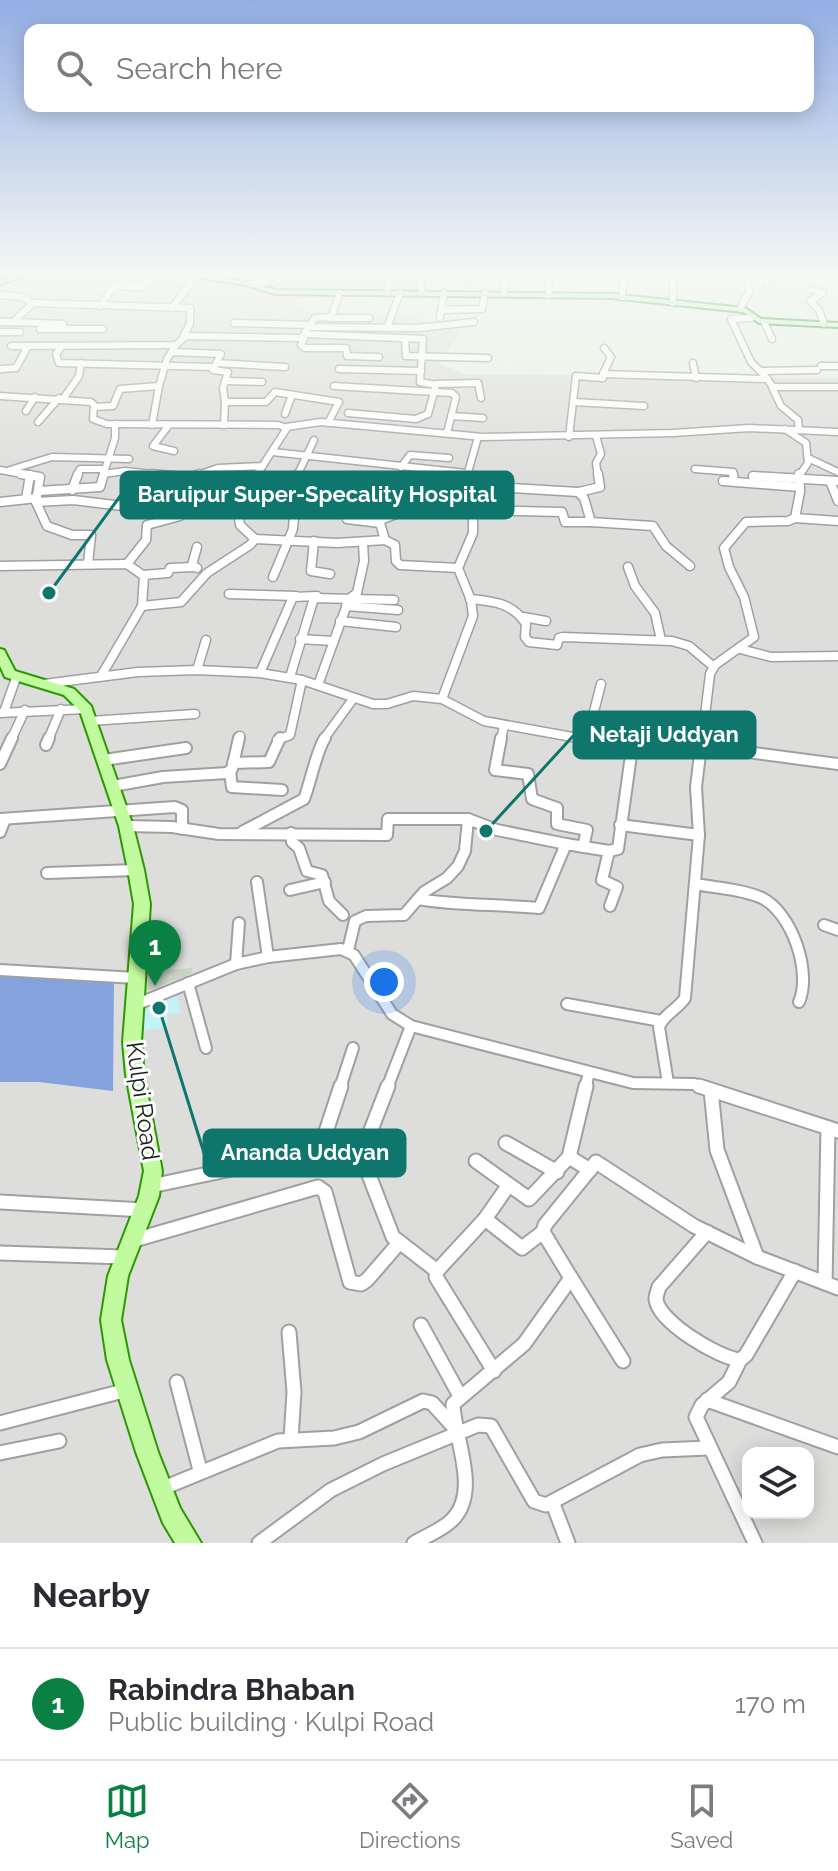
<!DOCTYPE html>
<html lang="en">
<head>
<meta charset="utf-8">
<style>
  :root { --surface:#fff; --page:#f7f7f7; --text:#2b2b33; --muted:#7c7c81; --line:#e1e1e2; --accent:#0b8043 }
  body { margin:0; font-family:Raleway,sans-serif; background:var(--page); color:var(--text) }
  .controls { position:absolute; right:24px; bottom:24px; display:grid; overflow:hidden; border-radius:16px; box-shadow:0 4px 20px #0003 }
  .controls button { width:72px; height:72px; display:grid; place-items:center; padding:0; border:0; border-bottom:2px solid var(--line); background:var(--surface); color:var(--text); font:40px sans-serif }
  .you { position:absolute; left:384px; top:982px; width:28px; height:28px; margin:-20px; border:6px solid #fff; border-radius:50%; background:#1a73e8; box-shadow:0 0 0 12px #1a73e833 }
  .badge { display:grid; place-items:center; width:52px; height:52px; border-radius:50%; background:var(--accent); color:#fff; font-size:26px; font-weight:700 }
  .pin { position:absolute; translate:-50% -66px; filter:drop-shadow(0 2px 4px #0008) }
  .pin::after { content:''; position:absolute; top:42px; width:28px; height:24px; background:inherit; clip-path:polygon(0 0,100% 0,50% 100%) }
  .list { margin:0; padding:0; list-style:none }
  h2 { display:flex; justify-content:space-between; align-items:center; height:104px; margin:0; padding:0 32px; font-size:34px }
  h2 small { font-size:26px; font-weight:400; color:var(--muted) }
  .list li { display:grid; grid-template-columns:52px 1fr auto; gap:24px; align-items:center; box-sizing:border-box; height:112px; padding:0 32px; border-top:2px solid var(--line) }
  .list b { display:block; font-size:30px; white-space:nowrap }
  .list p { margin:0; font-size:26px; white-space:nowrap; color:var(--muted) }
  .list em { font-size:26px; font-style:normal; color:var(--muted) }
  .icon { flex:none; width:44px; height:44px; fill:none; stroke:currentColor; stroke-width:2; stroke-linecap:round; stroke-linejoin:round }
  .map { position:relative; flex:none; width:838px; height:1543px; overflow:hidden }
  .search { position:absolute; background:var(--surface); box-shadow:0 4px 20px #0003; left:24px; right:24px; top:24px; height:88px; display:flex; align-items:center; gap:20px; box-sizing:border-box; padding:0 28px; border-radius:16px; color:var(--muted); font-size:30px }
  .sheet { height:216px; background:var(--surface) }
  nav { display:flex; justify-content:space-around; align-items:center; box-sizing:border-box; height:112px; border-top:2px solid var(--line); background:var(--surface); font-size:22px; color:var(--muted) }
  nav a { display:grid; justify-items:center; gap:4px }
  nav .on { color:var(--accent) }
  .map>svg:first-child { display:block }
  .residential { fill:#dddddc; fill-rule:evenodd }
  .park { fill:#c3f2f9 }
  .pitch { fill:#84a2de }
  .building { fill:#cad2c3 }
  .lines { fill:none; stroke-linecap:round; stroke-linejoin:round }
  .minor-far3-casing { stroke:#a0a0a0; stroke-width:9 }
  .minor-far2-casing { stroke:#a0a0a0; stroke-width:11 }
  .minor-far1-casing { stroke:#a0a0a0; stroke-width:14 }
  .minor-casing { stroke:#a0a0a0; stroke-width:17 }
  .secondary-casing { stroke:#067618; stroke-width:4 }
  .primary-casing { stroke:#2c9901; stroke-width:4 }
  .minor-far3 { stroke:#fff; stroke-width:6 }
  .minor-far2 { stroke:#fff; stroke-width:8 }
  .minor-far1 { stroke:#fff; stroke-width:10 }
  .minor { stroke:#fff; stroke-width:13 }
  .secondary { fill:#baf9c0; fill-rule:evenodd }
  .primary { fill:#c2fb9f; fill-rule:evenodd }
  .labels { text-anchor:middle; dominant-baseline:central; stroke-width:6; stroke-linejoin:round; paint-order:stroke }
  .near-street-label { font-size:24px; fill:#1f1f1f; stroke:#fff }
  .leader { fill:none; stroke:#0f766e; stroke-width:3 }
  .callout-dot { fill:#0f766e; stroke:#fff; stroke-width:3 }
  .callout { fill:#0f766e; stroke:#0f766e; stroke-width:3 }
  .callout-label { font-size:22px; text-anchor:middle; font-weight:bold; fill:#fff }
</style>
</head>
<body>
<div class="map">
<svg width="838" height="1543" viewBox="0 0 838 1543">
  <rect width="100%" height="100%" fill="#e8f0e5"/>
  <!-- residential -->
  <path class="residential" d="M0 273H452L435 287 294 305 311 312 421 319 461 331 438 363 465 374 838 378V1543H0ZM748 1453H808V1513H748Z"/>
  <!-- park -->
  <polygon class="park" points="176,992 181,1013 168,1014 167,1027 135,1032 141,1004"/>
  <!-- pitch -->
  <polygon class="pitch" points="0,970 114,979 113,1091 39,1082 0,1082"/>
  <!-- building -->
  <polygon class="building" points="192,968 191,974 147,991 149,972"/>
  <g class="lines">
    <!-- minor-far3 casing -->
    <g class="minor-far3-casing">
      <g id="minor-far3">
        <polyline points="419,273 422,293"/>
        <polyline points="673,273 673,303"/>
        <polyline points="766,273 767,284"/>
        <polyline points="548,275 549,295"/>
        <polyline points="467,281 468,273"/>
        <polyline points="126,283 135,273"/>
        <polyline points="251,284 268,282 275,273"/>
        <polyline points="810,289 823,293 810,301 819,310 824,324"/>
        <polyline points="340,293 331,317 315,318 304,334 423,339 420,382 436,385 428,414 416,419 348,413"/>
        <polyline points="387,293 391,277 396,273"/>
        <polyline points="504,293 506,275"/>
        <polyline points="0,295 23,297 31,303"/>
        <polyline points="622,297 623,281"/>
        <polyline points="100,306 114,286 142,287 155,273"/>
        <polyline points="172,308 195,277"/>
        <polyline points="740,309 749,292 747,273"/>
        <polyline points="441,310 482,309 485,293"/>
        <polyline points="330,318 369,318"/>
        <polyline points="440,318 444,293"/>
        <polyline points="752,318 731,319 751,362 768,379"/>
        <polyline points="0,322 13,322 33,303 190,308 190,324 183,337"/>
        <polyline points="13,322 63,324"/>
        <polyline points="764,322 772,339"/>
        <polyline points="234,323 312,325"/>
        <polyline points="311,327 418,328 474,322"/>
        <polyline points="387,328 400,293"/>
        <polyline points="40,329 103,329"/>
        <polyline points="0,332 20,332"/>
        <polyline points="405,338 406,356 488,358"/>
        <polyline points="304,339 301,345 305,348 346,348 347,356 379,357"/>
        <polyline points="11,346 176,345 186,336 300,338 306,334"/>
        <polyline points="61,347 56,354 59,363 214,367"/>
        <polyline points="604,348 611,357 603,374 767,379 773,387 838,387"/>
        <polyline points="172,352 221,354 213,370 228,372 223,388 225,402 266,402 275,392 339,402 328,423"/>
        <polyline points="216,363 285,367"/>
        <polyline points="693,363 696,378"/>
        <polyline points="821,366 838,366"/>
        <polyline points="0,369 16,368 28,346"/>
        <polyline points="339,369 421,371"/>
        <polyline points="761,371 817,370"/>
        <polyline points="225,381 262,382"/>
        <polyline points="436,384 478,383 481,398"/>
        <polyline points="334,386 452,393 456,397 447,433"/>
        <polyline points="772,387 781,406 798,420 799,430"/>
        <polyline points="0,396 91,402 94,405 93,419 107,424 278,425 287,428 256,476"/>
        <polyline points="63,399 79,376 81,363"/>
        <polyline points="574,402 644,406"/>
        <polyline points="94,407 113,406 120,389 159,386 167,359 174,348"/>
        <polyline points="26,411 35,397"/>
        <polyline points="285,414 292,395"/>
        <polyline points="451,416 483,418"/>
        <polyline points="38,422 59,398"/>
        <polyline points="152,425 159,386"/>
        <polyline points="169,425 153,446 174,451"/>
        <polyline points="224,425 225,402"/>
        <polyline points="286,427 321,422 483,437 673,433 749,428 838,432"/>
        <polyline points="785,429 806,443 808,463 799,476"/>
        <polyline points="596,436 601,454 596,463 598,476"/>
        <polyline points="569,437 576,376 603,378 603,374"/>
        <polyline points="273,452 466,473"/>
        <polyline points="808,458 838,472"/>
        <polyline points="401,467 410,455 449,458"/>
        <polyline points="695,469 733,472 733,476"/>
        <polyline points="0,470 32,476"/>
        <polyline points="10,470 52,457 129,459"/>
        <polyline points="103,474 125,471 170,476"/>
        <polyline points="77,476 80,469 104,469"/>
        <polyline points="103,476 115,438 115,424"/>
        <polyline points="195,476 218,468 263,466"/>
        <polyline points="297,476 314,440"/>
        <polyline points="467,476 478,437"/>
      </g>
    </g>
    <!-- minor-far2 casing -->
    <g class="minor-far2-casing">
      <g id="minor-far2">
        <polyline points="21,474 40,477 36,502 47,526 72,535 91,535 88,564"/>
        <polyline points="151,474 194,478"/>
        <polyline points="733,474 734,481"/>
        <polyline points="723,481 800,487"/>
        <polyline points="830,481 838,501"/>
        <polyline points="754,482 753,476 838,481"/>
        <polyline points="293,485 298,474"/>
        <polyline points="463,485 578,492 584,498 591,522 653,526 666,546 690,566"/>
        <polyline points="72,490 78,474"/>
        <polyline points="39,491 100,487 104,474"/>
        <polyline points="579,492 600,487 598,474"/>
        <polyline points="243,494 295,503 293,529 273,577"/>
        <polyline points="26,499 30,475"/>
        <polyline points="0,502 37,498"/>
        <polyline points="36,502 73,500 131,507"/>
        <polyline points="473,510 562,512 565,522 591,522"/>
        <polyline points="795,518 838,521"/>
        <polyline points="347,519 380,523 385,540"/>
        <polyline points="375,522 401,512 450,511 459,503 467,474"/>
        <polyline points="255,539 337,543 385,540 395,545 396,561 400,565 458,568"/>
        <polyline points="314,541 311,571 330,574"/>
        <polyline points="197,547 192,565 197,568"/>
        <path d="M127 564 146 540 147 525 180 516C182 496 181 484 199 474"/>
        <polyline points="0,566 127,564 144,576 142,606"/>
        <polyline points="628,567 635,586 655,613 661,640"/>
        <polyline points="143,575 168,573 170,568 194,567"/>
        <polyline points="229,594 296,596"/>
        <path d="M470 599C493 601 513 603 526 624L525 637 529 642 557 645 559 638 563 637 672 641 689 646 714 667"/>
        <polyline points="346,606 398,610"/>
        <polyline points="523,617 546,621"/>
        <polyline points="340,621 396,627"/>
        <polyline points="300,639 333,641"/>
        <polyline points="740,649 771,657 838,656"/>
        <polyline points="197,670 206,640"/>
        <polyline points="260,673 293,597 317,596"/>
        <polyline points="101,676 142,606 181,602 207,573 250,545 255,539 240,525 237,505 257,474"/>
        <polyline points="290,677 314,598 394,600"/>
        <polyline points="44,684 138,672 197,670 260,673 302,680 373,704 387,704 413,696 442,699 484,721 589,740"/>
        <polyline points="318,685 349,599 357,593 364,561 363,543"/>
        <polyline points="442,699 473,616 471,600 458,568 473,533 473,510 459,503"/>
        <polyline points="4,712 16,678"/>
        <polyline points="0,713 86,709"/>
        <polyline points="90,721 195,714"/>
        <polyline points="587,739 601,684"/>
        <polyline points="11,740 25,710"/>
        <polyline points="48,740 61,709"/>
        <polyline points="239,740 240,736"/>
        <polyline points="277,740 290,735 302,680"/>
        <polyline points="323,740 353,699"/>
        <polyline points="501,740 504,725"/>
        <polyline points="702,740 710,674 715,665 754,637 744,597 729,567 724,548 746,522 788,521 795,518 800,492 799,474"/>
      </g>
    </g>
    <!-- minor-far1 casing -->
    <g class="minor-far1-casing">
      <g id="minor-far1">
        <polyline points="501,738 495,770 528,774 532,799 557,808 557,824 587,830 583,847"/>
        <polyline points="578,738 632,748 732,750 838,764"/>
        <polyline points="46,745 49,738"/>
        <polyline points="104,760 186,748"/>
        <polyline points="233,763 269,762 280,738"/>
        <polyline points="0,764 12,738"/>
        <polyline points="230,772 232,787 282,790"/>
        <polyline points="113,786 163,777 227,773 232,769 239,738"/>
        <polyline points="0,819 175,807 182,810 182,829"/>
        <polyline points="620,825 699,835"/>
        <polyline points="126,826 172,827 219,834 387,835 388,819 468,819"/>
        <polyline points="0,832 5,819"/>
        <path d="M242 832 304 799C310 784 317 749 325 738"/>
        <polyline points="291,833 292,842 299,848 307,871 322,875 329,901 343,915"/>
        <polyline points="609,851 602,880 617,887 610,906"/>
        <polyline points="47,873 136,870"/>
        <polyline points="257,882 268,957"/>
        <path d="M695 884C716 888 742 889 762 898 792 913 812 972 799 1002"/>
        <polyline points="290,890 325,882"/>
        <path d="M418 899C458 906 499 904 539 908L566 844 609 851 618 849 632 748"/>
        <polyline points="824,925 838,930"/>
        <polyline points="348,950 355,921 366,916 404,915 424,892 447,878 458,866 465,851 468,819 497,830 566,844"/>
        <polyline points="236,964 239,923"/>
        <polyline points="0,970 136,978"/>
        <polyline points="188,983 206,1048"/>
        <polyline points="567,1004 661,1021"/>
        <polyline points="135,1005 236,964 268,957 341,949 354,955 392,1014 411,1026 633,1083 694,1084 705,1088"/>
        <path d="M668 1083 659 1027C663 1015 678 1009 685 998L699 835 696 787 702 738"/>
        <polyline points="340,1088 353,1048"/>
        <polyline points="387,1088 411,1026"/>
        <polyline points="585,1088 589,1073"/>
      </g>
    </g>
    <!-- minor casing -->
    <g class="minor-casing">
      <g id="minor">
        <polyline points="699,1086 838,1131"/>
        <polyline points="711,1090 717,1150 757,1257"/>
        <polyline points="506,1143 557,1172"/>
        <polyline points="318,1156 341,1086"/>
        <polyline points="569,1157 586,1086"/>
        <polyline points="359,1161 388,1086"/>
        <polyline points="476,1161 529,1199 569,1157 590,1170"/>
        <polyline points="151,1186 293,1156 355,1160 363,1163 367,1170 393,1237 437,1271"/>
        <polyline points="0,1202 144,1210"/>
        <polyline points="485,1219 522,1248 543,1232"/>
        <path d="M707 1232 659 1287C658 1290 656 1296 656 1299 658 1322 719 1358 740 1360L746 1355 795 1271"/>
        <polyline points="131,1241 318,1187 325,1192 350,1282 361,1284 367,1280 399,1243"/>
        <polyline points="0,1253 124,1257"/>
        <polyline points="571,1278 623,1361"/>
        <polyline points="825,1283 828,1128"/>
        <polyline points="421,1325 460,1396"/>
        <polyline points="289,1332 294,1392 291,1439"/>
        <polyline points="740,1360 729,1382 702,1405 696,1417 755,1543"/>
        <polyline points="494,1371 436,1277 437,1271 485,1219 508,1186"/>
        <polyline points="177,1382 200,1470"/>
        <polyline points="707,1400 838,1447"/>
        <polyline points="0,1423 127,1390"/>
        <polyline points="0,1453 59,1441"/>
        <polyline points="161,1489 278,1441 334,1438 359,1432 423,1401 432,1403 453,1426"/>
        <polyline points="553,1504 568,1543"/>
        <polyline points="259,1543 331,1490 383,1464 478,1425 491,1426 534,1501 546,1505 640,1455 662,1450 708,1448"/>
        <path d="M414 1543C426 1536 442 1530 452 1520 481 1491 454 1439 453 1404L524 1344 571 1278 543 1232 545 1225 596 1162 694 1226 757 1257 838 1288"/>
      </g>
    </g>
    <!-- secondary casing -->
    <g class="secondary-casing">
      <g id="secondary">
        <polygon points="24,273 35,273 0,284 0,280"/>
        <path d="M168 273C204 273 241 279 276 290L611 294 745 308 761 319 838 323V327L759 323 743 312 611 298 275 294 246 285Z"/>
      </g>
    </g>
    <!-- primary casing -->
    <g class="primary-casing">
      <polygon id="primary" points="0,649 4,650 15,671 74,689 91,706 133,826 144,870 150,904 141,1042 144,1075 162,1171 159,1196 128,1276 121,1320 129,1360 158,1452 180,1508 201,1543 175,1543 163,1523 136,1452 107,1360 101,1320 108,1276 139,1196 144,1171 126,1075 123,1042 134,904 128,870 119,826 80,711 64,695 5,677 0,666"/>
    </g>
    <!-- minor-far3 -->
    <use href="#minor-far3" class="minor-far3"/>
    <!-- minor-far2 -->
    <use href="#minor-far2" class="minor-far2"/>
    <!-- minor-far1 -->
    <use href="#minor-far1" class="minor-far1"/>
    <!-- minor -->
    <use href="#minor" class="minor"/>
    <!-- secondary -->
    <use href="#secondary" class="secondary"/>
    <!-- primary -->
    <use href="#primary" class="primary"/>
  </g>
  <!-- sky -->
  <linearGradient id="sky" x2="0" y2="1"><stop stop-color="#93aee4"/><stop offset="0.56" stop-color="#f5f8f3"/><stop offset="1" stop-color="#f5f8f3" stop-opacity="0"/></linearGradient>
  <rect width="838" height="489" fill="url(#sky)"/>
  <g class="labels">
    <!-- near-street labels -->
    <g class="near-street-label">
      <text transform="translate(143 1101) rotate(82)">Kulpi Road</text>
    </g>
  </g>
  <!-- callouts -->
  <path class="leader" d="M49 593L121 495M486 831L574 735M159 1008L204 1153"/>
  <g class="callout-dot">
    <circle cx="49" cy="593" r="8"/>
    <circle cx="486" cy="831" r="8"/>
    <circle cx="159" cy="1008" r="8"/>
  </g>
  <g class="callout">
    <rect x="121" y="472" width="392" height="46" rx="8"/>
    <rect x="574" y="712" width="181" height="46" rx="8"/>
    <rect x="204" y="1130" width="201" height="46" rx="8"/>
  </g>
  <g class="callout-label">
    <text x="317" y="502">Baruipur Super-Specality Hospital</text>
    <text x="664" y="742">Netaji Uddyan</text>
    <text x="305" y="1160">Ananda Uddyan</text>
  </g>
</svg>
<div class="controls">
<button><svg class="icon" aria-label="layers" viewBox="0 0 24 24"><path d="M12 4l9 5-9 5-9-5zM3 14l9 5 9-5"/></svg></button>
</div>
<div class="you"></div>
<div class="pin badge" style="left:155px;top:986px">1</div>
<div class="search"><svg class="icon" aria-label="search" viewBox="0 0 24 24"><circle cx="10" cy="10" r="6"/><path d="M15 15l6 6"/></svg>Search here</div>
</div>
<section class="sheet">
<h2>Nearby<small></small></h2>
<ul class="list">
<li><span class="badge">1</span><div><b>Rabindra Bhaban</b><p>Public building · Kulpi Road</p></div><em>170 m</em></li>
</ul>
</section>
<nav>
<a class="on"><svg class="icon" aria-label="map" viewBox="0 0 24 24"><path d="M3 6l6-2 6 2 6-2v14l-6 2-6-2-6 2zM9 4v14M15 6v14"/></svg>Map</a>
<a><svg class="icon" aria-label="directions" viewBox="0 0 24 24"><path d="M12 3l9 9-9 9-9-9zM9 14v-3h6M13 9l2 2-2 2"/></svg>Directions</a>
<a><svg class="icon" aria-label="saved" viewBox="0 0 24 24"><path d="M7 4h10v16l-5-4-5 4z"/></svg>Saved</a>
</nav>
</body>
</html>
